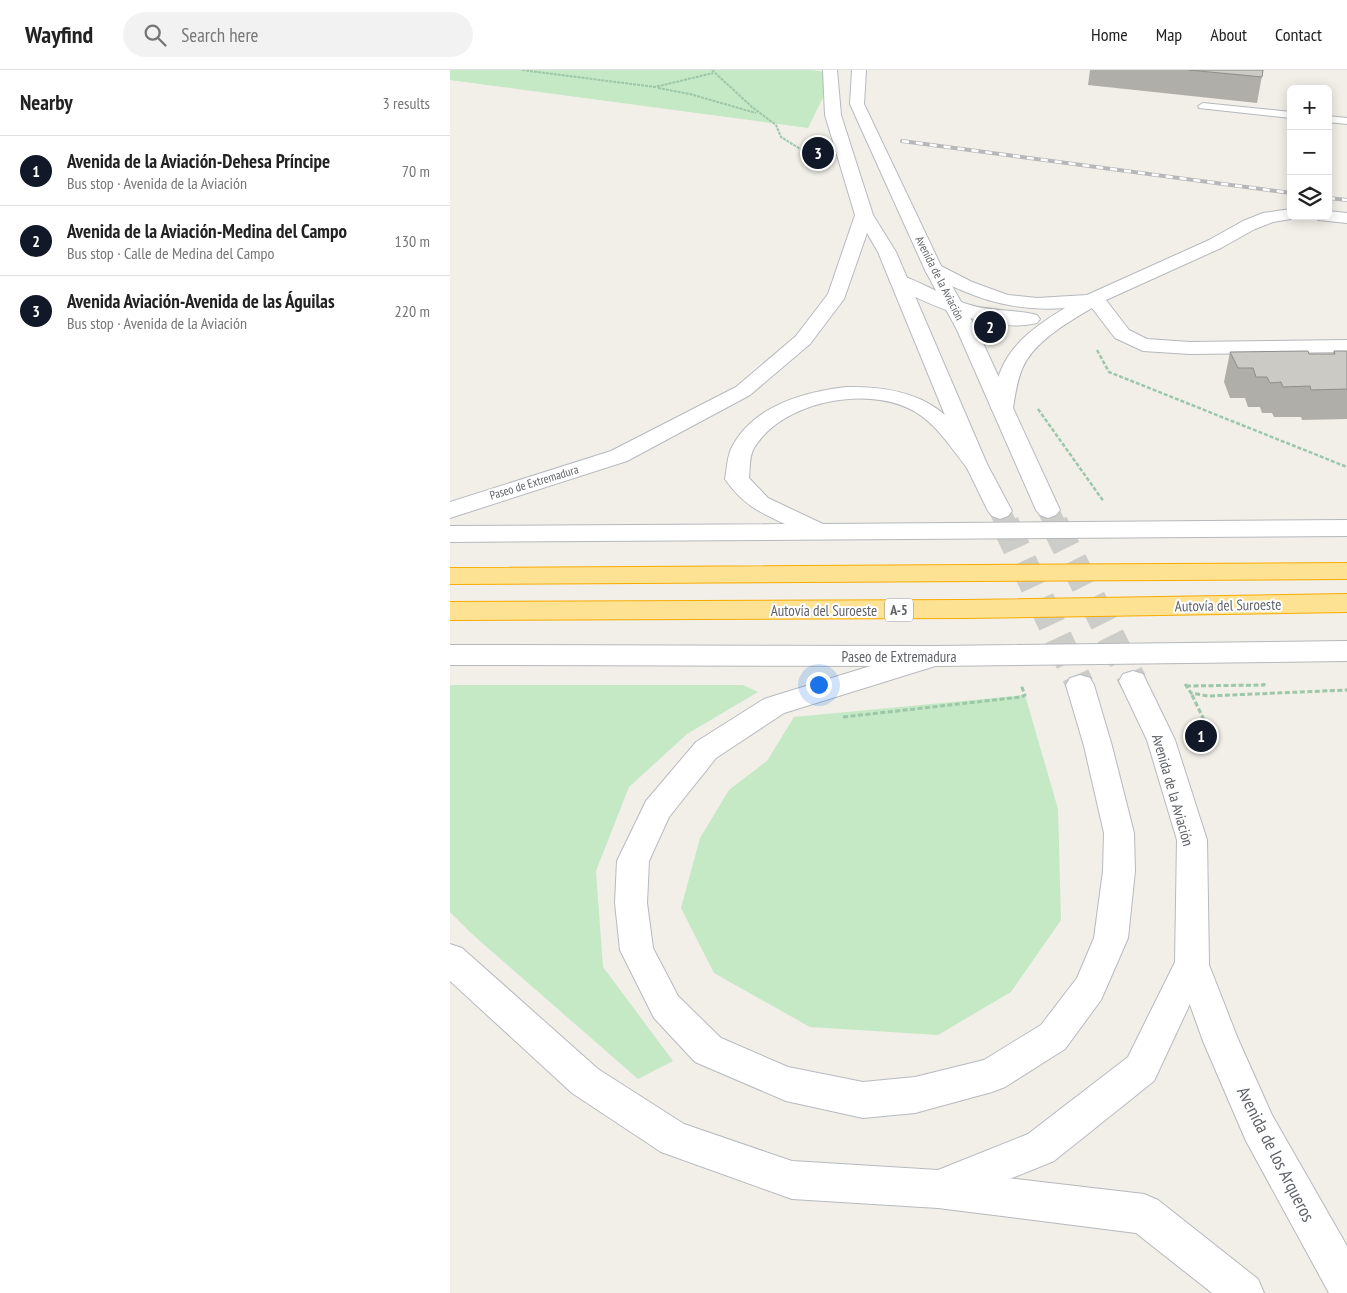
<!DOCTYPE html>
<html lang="en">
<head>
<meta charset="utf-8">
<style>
  :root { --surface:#fff; --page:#f2f2f2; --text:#222; --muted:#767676; --line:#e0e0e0; --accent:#111827 }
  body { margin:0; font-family:"PT Sans Narrow",sans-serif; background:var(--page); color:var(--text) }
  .controls { position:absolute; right:15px; top:15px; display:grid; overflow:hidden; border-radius:8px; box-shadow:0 2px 12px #0003 }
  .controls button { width:45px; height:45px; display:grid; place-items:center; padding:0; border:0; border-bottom:1px solid var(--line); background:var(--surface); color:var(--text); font:25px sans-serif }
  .you { position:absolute; left:368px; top:614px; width:18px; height:18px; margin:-12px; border:4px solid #fff; border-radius:50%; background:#1a73e8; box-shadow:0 0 0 8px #1a73e833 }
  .badge { display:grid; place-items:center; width:32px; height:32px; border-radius:50%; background:var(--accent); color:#fff; font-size:16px; font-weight:700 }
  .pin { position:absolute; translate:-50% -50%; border:2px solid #fff; box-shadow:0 1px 5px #0006 }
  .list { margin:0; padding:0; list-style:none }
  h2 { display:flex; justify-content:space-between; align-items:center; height:65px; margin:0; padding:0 20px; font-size:21px }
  h2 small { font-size:16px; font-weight:400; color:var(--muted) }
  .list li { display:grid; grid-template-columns:32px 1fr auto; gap:15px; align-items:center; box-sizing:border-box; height:70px; padding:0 20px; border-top:1px solid var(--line) }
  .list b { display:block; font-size:19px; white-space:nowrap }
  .list p { margin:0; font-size:16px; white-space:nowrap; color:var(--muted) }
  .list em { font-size:16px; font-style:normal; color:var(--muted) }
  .icon { flex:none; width:28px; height:28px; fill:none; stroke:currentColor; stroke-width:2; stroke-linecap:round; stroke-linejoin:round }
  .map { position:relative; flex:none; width:897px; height:1223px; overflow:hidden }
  header { display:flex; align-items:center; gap:30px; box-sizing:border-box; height:70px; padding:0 25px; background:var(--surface); border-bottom:1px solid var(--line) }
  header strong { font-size:24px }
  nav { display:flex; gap:28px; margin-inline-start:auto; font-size:18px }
  .search { width:350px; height:45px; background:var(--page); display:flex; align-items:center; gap:12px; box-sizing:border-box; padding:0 18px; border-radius:28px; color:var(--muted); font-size:19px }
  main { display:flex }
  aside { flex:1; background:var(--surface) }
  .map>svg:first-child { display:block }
  .green { fill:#c5e8c5 }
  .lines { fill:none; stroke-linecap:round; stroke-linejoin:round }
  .secondary-tunnel-far1 { stroke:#ccccc8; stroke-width:21; stroke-dasharray:21 11; stroke-linecap:butt }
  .secondary-tunnel { stroke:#ccccc8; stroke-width:28; stroke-dasharray:28 14; stroke-linecap:butt }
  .lane-casing { stroke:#b5b8bc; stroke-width:2 }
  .street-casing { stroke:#b5b8bc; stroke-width:2 }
  .secondary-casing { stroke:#b6babf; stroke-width:2 }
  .highway-casing { stroke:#f9ab00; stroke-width:2 }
  .path-far2 { stroke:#9cc7a9; stroke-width:2; stroke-dasharray:3 1; stroke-linecap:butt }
  .path-far1 { stroke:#9cc7a9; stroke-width:2.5; stroke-dasharray:4 2; stroke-linecap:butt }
  .path { stroke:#9cc7a9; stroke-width:3; stroke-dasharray:5 2.5; stroke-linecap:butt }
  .lane { fill:#fff; fill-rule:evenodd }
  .street { fill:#fff; fill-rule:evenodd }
  .secondary { fill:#fff; fill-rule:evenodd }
  .highway { fill:#fde293; fill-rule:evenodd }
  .rail-casing { stroke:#b6b7b8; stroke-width:4 }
  .rail { stroke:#fff; stroke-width:2.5; stroke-dasharray:7; stroke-linecap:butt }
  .wall { fill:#afaea9 }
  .building { fill:#cccac5; stroke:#8f8d8a }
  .labels { text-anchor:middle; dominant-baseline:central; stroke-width:4; stroke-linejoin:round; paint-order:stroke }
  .far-street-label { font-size:12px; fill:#5f6368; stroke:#fff }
  .shield { fill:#fff; stroke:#8f9295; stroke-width:1 }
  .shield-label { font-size:14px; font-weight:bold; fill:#5f6368 }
  .street-label { font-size:15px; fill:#5f6368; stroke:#fff }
  .near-street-label { font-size:18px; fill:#5f6368; stroke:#fff }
</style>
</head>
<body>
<header>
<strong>Wayfind</strong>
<div class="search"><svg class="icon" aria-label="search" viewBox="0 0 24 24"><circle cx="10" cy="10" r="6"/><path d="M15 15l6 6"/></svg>Search here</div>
<nav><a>Home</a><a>Map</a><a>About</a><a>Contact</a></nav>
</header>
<main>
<aside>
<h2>Nearby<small>3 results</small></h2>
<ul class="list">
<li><span class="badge">1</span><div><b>Avenida de la Aviación-Dehesa Príncipe</b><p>Bus stop · Avenida de la Aviación</p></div><em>70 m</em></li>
<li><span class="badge">2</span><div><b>Avenida de la Aviación-Medina del Campo</b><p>Bus stop · Calle de Medina del Campo</p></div><em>130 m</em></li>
<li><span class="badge">3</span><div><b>Avenida Aviación-Avenida de las Águilas</b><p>Bus stop · Avenida de la Aviación</p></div><em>220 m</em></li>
</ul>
</aside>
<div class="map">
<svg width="897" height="1223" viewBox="0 0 897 1223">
  <rect width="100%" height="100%" fill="#f1efe8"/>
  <!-- green -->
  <g class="green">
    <polygon points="0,0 360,0 385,3 358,58 0,10"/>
    <polygon points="0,615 293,615 308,622 237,664 179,717 146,801 153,897 223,991 188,1009 22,864 0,842"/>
    <polygon points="575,625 608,739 611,850 561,922 488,965 360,957 264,903 231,838 250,768 279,720 317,691 344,647"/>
  </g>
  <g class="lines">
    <!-- secondary-tunnel-far1 -->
    <g class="secondary-tunnel-far1">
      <polyline points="598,440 605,454"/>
      <polyline points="550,441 556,454"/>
    </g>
    <!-- secondary-tunnel -->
    <g class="secondary-tunnel">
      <polyline points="555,453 630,615"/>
      <polyline points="604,453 683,611"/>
    </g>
    <!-- lane casing -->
    <g class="lane-casing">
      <g id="lane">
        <polygon points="753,33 841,42 841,48 749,38 748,36"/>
        <polygon points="878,46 897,48 897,54 878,52"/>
      </g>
    </g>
    <!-- street casing -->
    <g class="street-casing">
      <g id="street">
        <path d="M841 139V146L847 148 823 152 805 159 771 178 656 230 679 260 697 269 740 272 897 270V282L740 284 693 281 665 268 642 238C618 252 583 272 572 299 567 311 565 325 563 338L560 343 552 344 544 343 541 338C544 325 546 312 551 300 562 272 590 253 615 238 561 242 524 228 477 204L475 200 477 196H491L522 212 558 225 587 228 637 225 759 170 793 151 813 143Z"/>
        <polygon points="878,141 897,143 897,153 868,150 865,146 878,146"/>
        <path d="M449 205C471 211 494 227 517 234 540 242 564 239 587 245L590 249 587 253C545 264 478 235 442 215L440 211 442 207Z"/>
        <path d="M396 317C467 316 498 336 537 394L534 399 526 401 518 399C501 378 485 351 460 339 414 316 332 332 304 378 299 386 300 399 299 408L318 428 373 454 897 450V466L0 472V456L335 454C309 442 292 434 275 409 277 399 277 388 281 379 302 336 354 322 396 317Z"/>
        <polygon points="897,571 897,591 485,596 0,595 0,575 485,576"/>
        <polygon points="742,878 754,882 788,969 822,1045 897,1176 897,1223 879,1223 796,1071 753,971 725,893 730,882"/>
        <polygon points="488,1100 694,1124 708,1130 808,1209 814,1223 762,1223 686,1163 488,1138 474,1133 469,1119 474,1105"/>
      </g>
    </g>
    <!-- secondary casing -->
    <g class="secondary-casing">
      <g id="secondary">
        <polygon points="373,0 387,0 391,45 423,145 446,182 537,394 562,441 558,446 550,449 542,446 538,441 515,394 428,182 417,163 394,229 360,274 300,325 177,391 0,448 0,432 161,381 286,317 346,266 378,224 405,145 375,45"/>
        <polygon points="402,0 416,0 414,34 493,200 527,260 610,440 606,445 598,448 590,445 586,440 507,260 475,200 400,34"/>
        <polygon points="485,576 495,579 498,586 495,593 334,643 266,688 219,747 199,791 197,833 203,878 228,926 271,968 338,997 413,1012 465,1007 534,990 591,955 627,908 644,868 653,801 654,763 634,676 616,615 620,608 630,605 640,608 644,615 662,676 684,763 685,801 678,868 651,930 615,979 555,1017 542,1022 465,1043 413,1048 336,1031 245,992 204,948 170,880 165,833 167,791 196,731 246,672 314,629"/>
        <polygon points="683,601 693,604 725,670 757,770 759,893 704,1011 604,1091 488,1138 342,1129 211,1082 122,1023 0,911 0,874 12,878 148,999 234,1054 342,1091 488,1100 578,1064 678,987 725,892 727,770 697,670 669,611 673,604"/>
      </g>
    </g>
    <!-- highway casing -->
    <g class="highway-casing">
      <g id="highway">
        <polygon points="897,493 897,509 0,514 0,498"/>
        <polygon points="897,524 897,542 515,548 0,550 0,532 515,530"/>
      </g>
    </g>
    <!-- path-far2 -->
    <g class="path-far2">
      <polyline points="72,0 205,17 263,3"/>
      <polyline points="262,0 302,37 326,55 331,67 368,90"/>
      <polyline points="208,18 240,24 306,43"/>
    </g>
    <!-- path-far1 -->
    <g class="path-far1">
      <polyline points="647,280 659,302 897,397"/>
      <polyline points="588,339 654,432"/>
    </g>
    <!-- path -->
    <g class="path">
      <polyline points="735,614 741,623 758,626 897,620"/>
      <polyline points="736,616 814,615 814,612"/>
      <polyline points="742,625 756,654"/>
      <polyline points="393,647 571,627 575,625 571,615"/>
    </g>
    <!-- lane -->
    <use href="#lane" class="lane"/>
    <!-- street -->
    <use href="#street" class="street"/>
    <!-- secondary -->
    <use href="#secondary" class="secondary"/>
    <!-- highway -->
    <use href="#highway" class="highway"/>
    <!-- rail casing -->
    <g class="rail-casing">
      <g id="rail">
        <polyline points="452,71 841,123"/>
        <polyline points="878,128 897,130"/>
      </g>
    </g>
    <!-- rail -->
    <use href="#rail" class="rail"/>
  </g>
  <!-- wall -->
  <g class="wall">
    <polygon points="640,0 813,0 807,33 638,15"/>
    <polygon points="364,74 371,80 372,87 366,88 364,81"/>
    <polygon points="884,281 897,281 897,349 852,350 851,347 824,347 822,343 812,343 810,337 798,337 795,328 780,328 774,312 780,282 859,284 883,284"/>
  </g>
  <!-- building -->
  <g class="building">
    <polygon points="739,0 813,0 812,7"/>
    <polygon points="369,73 371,80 365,80 364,74"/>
    <polygon points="858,281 859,284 885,284 884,281 897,281 897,319 861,320 860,316 833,317 831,312 820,313 817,307 806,307 803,298 788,298 780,282"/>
  </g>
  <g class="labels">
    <!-- far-street labels -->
    <g class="far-street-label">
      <text transform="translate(490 208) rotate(63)">Avenida de la Aviación</text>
      <text transform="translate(84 412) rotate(-17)">Paseo de Extremadura</text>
    </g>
    <!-- shield labels -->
    <rect class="shield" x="435" y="528.5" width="28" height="23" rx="4"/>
    <g class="shield-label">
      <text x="449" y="540">A-5</text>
    </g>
    <!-- street labels -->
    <g class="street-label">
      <text transform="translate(778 535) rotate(-1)">Autovía del Suroeste</text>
      <text x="374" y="540">Autovía del Suroeste</text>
      <text x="449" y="586">Paseo de Extremadura</text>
      <text transform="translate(723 720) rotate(74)">Avenida de la Aviación</text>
    </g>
    <!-- near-street labels -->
    <g class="near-street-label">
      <text transform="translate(826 1084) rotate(63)">Avenida de los Arqueros</text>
    </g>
  </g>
</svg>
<div class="controls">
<button>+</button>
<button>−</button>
<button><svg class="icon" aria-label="layers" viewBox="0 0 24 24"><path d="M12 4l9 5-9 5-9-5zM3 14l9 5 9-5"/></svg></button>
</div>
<div class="you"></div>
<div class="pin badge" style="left:751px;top:666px">1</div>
<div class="pin badge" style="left:540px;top:257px">2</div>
<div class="pin badge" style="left:368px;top:83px">3</div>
</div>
</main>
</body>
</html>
